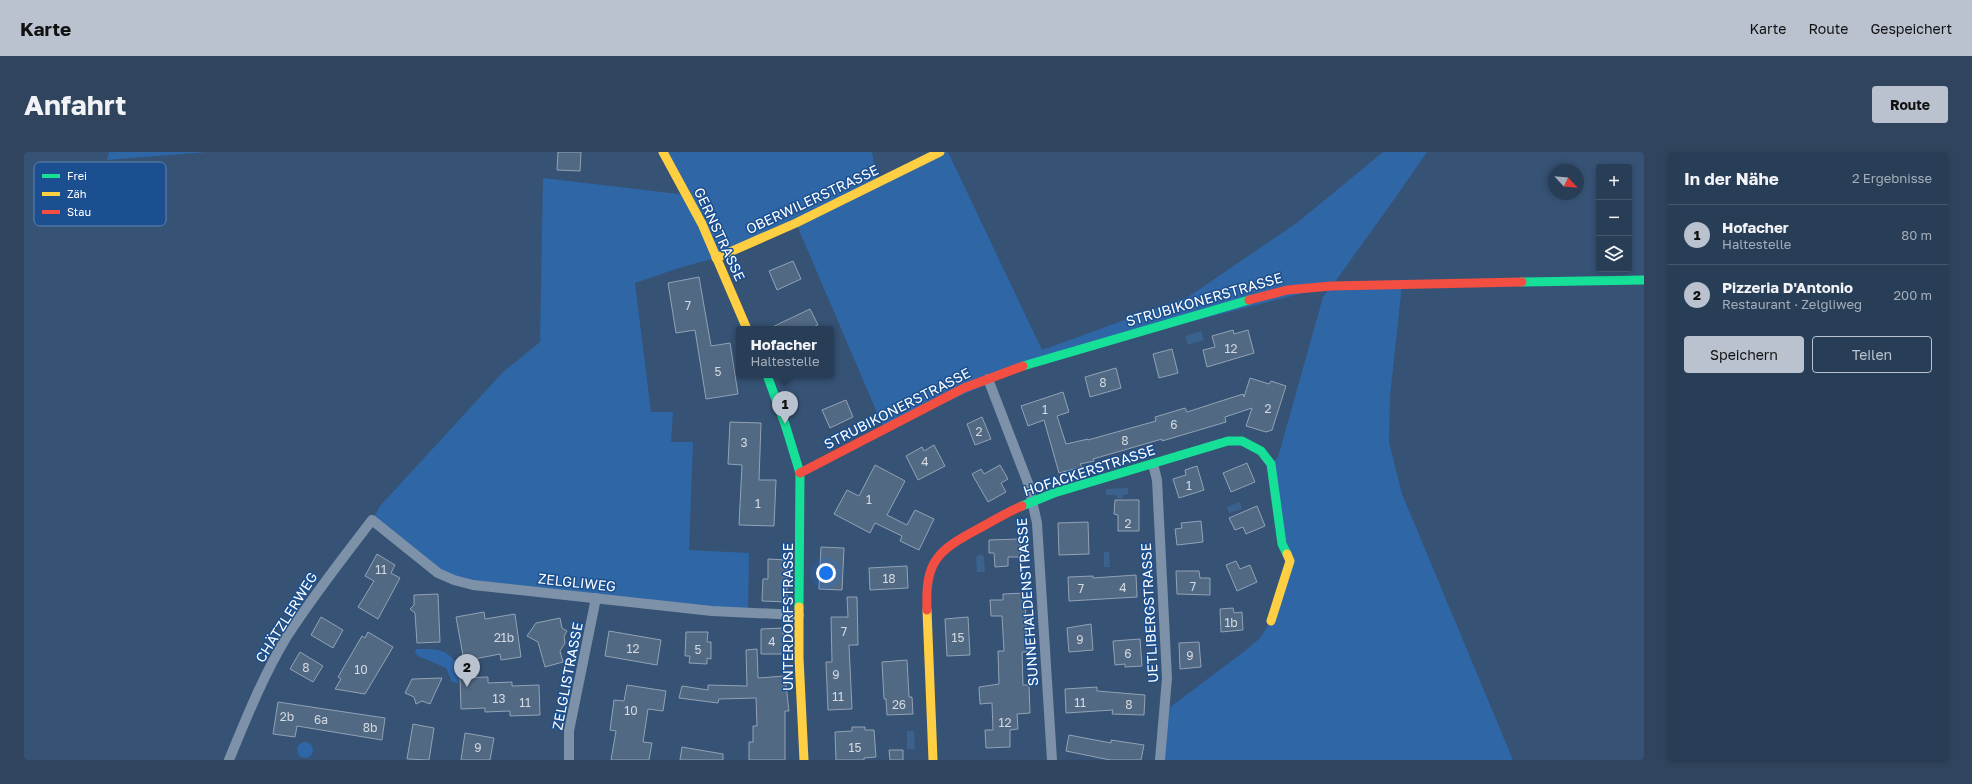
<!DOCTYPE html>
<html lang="de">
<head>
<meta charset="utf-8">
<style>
  :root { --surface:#283e57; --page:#30455d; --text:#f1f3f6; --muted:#a5aeba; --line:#44576d; --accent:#b9c2ce }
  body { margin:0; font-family:"Golos Text",sans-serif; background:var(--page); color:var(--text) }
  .controls { position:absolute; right:12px; top:12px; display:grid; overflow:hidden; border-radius:4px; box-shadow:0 2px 6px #0003 }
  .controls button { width:36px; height:36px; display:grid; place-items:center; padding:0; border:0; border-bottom:1px solid var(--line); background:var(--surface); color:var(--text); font:20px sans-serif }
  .compass { position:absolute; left:1524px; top:12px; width:36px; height:36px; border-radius:50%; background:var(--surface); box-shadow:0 2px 6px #0003; rotate:116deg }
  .you { position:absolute; left:802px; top:421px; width:14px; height:14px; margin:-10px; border:3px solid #fff; border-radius:50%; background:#1a73e8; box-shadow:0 0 0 6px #1a73e833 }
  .badge { display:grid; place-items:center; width:26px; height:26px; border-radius:50%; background:var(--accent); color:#111; font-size:13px; font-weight:700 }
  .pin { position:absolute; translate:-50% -33px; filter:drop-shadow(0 1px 2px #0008) }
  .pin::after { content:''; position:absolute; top:21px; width:14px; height:12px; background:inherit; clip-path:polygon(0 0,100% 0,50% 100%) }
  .popup { position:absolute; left:712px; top:174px; width:98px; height:52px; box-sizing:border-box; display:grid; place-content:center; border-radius:4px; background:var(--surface); filter:drop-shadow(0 1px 3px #0005); font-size:13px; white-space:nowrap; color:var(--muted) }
  .popup b { font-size:15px; color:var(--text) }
  .popup::after { content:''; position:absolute; left:50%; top:100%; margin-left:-8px; border:8px solid transparent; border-top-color:var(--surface) }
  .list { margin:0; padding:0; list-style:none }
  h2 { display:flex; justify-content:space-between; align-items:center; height:52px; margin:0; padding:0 16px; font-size:17px }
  h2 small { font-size:13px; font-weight:400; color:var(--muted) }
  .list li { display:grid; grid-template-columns:26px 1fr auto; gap:12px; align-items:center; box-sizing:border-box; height:60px; padding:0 16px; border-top:1px solid var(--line) }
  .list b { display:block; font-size:15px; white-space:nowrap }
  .list p { margin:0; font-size:13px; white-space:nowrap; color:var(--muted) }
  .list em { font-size:13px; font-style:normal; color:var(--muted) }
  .actions { display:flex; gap:8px; padding:12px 16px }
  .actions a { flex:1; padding:9px 0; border:1px solid var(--accent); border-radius:4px; text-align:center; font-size:14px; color:var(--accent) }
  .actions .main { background:var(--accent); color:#111 }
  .icon { flex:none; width:22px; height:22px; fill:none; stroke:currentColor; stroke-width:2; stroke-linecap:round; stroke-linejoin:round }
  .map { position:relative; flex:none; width:1620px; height:608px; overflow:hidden; border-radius:4px }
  header { display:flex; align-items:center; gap:24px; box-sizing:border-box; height:56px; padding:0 20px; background:var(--accent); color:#111 }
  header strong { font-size:19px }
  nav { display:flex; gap:22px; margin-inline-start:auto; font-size:14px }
  .intro { display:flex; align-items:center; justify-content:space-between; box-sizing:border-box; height:96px; padding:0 24px }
  h1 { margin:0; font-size:28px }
  .button { padding:10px 18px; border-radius:4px; background:var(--accent); color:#111; font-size:14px; font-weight:700 }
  main { display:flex; gap:24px; padding:0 24px }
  aside { flex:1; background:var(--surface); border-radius:4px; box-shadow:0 2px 6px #0003 }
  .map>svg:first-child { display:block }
  .green { fill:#2f66a5 }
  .water { fill:#3b618d }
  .building { fill:#526984; stroke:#92a2b6 }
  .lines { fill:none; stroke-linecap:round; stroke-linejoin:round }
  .street { stroke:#7d92a8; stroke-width:10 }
  .fast { stroke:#16e098; stroke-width:9 }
  .slow { stroke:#ffcf43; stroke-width:9 }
  .jam { stroke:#f24e42; stroke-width:9 }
  .labels { text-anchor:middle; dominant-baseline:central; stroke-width:3; stroke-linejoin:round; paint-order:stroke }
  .number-label { font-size:12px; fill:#d4dae0 }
  .street-label { font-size:14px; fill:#fff; stroke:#1b4f8f }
  .key { fill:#1b4f8f; stroke:#5f84b1; stroke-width:1 }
  .key-label { font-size:11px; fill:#fff }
</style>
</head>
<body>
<header>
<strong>Karte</strong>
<nav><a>Karte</a><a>Route</a><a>Gespeichert</a></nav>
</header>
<div class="intro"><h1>Anfahrt</h1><a class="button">Route</a></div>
<main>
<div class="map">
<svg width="1620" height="608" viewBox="0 0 1620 608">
  <rect width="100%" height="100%" fill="#365274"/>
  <!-- green -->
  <g class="green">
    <polygon points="85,0 184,0 83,8"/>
    <polygon points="639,0 848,0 854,32 916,0 924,0 1018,198 1164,145 1274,70 1359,0 1403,0 1369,49 1308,134 1378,133 1366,244 1365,290 1378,342 1489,608 1136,608 1141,559 1222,498 1236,486 1247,469 1266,409 1247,312 1254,305 1299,145 1307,134 1021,207 860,277 772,71 692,106 658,115 611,131 627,260 649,260 647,290 669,290 665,398 725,401 724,460 430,428 348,368 356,354 479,220 516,190 519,26 663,43"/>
    <path d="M392 497C418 497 418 496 437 514L434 531 428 530 422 516 394 504 391 501Z"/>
    <circle cx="281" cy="598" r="8"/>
  </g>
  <!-- water -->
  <g class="water">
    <polygon points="1177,179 1180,188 1164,193 1161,184"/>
    <polygon points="1104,336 1104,342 1099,343 1099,346 1093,346 1093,343 1082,343 1082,337"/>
    <polygon points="1216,350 1218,357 1205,361 1203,355"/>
    <polygon points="1080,400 1085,400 1086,415 1080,415"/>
    <polygon points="957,402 960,405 961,420 953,420 952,405"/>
    <polygon points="883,579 890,579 891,597 883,597"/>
  </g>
  <!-- building -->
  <g class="building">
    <polygon points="534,0 557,0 556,19 533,18"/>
    <polygon points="769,109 777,127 753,138 745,119"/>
    <polygon points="675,125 687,194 706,191 714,242 682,247 671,178 652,181 644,131"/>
    <polygon points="786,157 794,173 784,177 744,177"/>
    <polygon points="1209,178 1210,182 1224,178 1230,201 1183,215 1179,198 1191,195 1188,184"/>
    <polygon points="1148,197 1154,221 1135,226 1129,202"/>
    <polygon points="1092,216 1097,236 1066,245 1061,225"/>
    <polygon points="1226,226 1245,232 1247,229 1262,234 1248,278 1242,280 1222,274 1228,256 1201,265 1202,270 1138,289 1138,287 1069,307 1070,309 1056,312 1058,315 1035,321 1020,268 1004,274 997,254 1039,240 1045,260 1033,264 1042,292 1064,287 1064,288 1132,269 1131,265 1161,256 1163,260 1219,242 1220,245"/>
    <polygon points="822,248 829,265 806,276 798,258"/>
    <polygon points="958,265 967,287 951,293 943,272"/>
    <polygon points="706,270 737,271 735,328 752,328 750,374 715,373 718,313 704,312"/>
    <polygon points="910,293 921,314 894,328 882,304 898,295 900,299"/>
    <polygon points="1223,311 1231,330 1207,340 1199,321"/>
    <polygon points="851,313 881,329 863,363 883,373 891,358 910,367 895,398 876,389 878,384 851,371 846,381 810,362 823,338 835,344"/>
    <polygon points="976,313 984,327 977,331 982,340 964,350 948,322 957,317 960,322"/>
    <polygon points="1173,314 1180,338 1155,346 1149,327 1162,323 1161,318"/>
    <polygon points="1091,348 1115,348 1115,379 1094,379 1094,363 1090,362"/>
    <polygon points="1233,354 1241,374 1222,382 1219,375 1211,378 1205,366"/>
    <polygon points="1177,369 1179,390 1153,393 1151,377 1158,376 1157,371"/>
    <polygon points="1064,370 1065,402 1035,403 1034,371"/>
    <polygon points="996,387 997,405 984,405 984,414 971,415 970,401 965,401 965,388"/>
    <polygon points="797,395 820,396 818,438 795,437"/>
    <polygon points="353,402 371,413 367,421 376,426 354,467 334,455 350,429 341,424"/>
    <polygon points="744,407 763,408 763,450 738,449 739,427 744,427"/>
    <polygon points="1212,409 1216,417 1226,413 1233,430 1213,439 1202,413"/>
    <polygon points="883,414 884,436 846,438 845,416"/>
    <polygon points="1152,419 1175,419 1176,426 1186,426 1186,443 1153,442"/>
    <polygon points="1112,423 1113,445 1045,449 1044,425 1069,424 1069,426"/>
    <polygon points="1001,441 1003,500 998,500 999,533 1005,533 1006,561 993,562 994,577 986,578 986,595 962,596 961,578 969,578 968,551 956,552 955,535 975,532 974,499 980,499 978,464 967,464 966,448 979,448 979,442"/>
    <polygon points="414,442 416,490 393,491 391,461 386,457 390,453 390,443"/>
    <polygon points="823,445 833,445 834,493 825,493 828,557 804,558 802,510 808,510 807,465 824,465"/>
    <polygon points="1209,456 1210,461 1218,460 1219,478 1197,480 1196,457"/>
    <polygon points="460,460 461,467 491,462 497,505 477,508 476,502 440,509 432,465"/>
    <polygon points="297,465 319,478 309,496 287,483"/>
    <polygon points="944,465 946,503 923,504 921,467"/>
    <polygon points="536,466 538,476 543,479 540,484 541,491 536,499 539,510 521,515 514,490 503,484 512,471"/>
    <polygon points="1067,472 1069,498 1045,500 1043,476"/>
    <polygon points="759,476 760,502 737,502 737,477"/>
    <polygon points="585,479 637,488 633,513 581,504"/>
    <polygon points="344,480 369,495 341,542 311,537 317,527 314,525 338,484 341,486"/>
    <polygon points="662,480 684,480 683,490 687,490 687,507 683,506 683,512 665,511 666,504 661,504"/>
    <polygon points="1116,487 1118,514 1101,515 1101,512 1091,513 1089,489"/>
    <polygon points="1175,490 1177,515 1156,517 1155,491"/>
    <polygon points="733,497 734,526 761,524 765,559 761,559 761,608 725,608 725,590 729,590 729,574 733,574 732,546 695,547 694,551 655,546 658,534 684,538 684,533 723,534 722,498"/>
    <polygon points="276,500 299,514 289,530 266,517"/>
    <polygon points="883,508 885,545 888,545 889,562 863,563 862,547 860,547 858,510"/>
    <polygon points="464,525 464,531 488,530 488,534 515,533 516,563 486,564 486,559 461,560 461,556 437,557 436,526"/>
    <polygon points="418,526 406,552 398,549 392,552 390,545 381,541 388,527"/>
    <polygon points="603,533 642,539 639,559 624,557 619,590 628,591 625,608 587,608 592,579 586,578 590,548 600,549"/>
    <polygon points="1073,535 1073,539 1121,543 1120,563 1088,562 1089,558 1042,561 1041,537"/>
    <polygon points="254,550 361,566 358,588 273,574 271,585 249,582"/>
    <polygon points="389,572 410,576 405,608 383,607"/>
    <polygon points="828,575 841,575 841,578 850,578 852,605 840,606 840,608 812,608 811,580 828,579"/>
    <polygon points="441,581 470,586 466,608 437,608"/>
    <polygon points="1045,583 1087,591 1087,588 1120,593 1117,608 1086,608 1042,599"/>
    <polygon points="658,595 699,602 699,608 656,608"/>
    <polygon points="865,598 879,598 879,608 866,608"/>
  </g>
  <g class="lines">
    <!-- street -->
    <g class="street">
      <polyline points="964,227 1004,331 1013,371 1028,608"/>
      <polyline points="1129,312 1133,328 1143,526 1136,608"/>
      <path d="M205 608C222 567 239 524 262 486 288 445 318 407 348 368L414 421 430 428 449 433 688 459 775 463"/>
      <polyline points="545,608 545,579 572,446"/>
    </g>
    <!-- fast -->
    <g class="fast">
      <polyline points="1498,130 1620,128"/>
      <polyline points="999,214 1225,148"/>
      <polyline points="743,223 761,272 776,321 775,455"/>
      <polyline points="998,354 1030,341 1204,289 1218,289 1237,299 1247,312 1258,392 1263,402"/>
    </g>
    <!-- slow -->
    <g class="slow">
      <polyline points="639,0 678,72 723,177"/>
      <polyline points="692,106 772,71 916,0"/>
      <polyline points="775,455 775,506 780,608"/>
      <polyline points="903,458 909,608"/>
      <polyline points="1247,469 1266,409 1263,402"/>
    </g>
    <!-- jam -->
    <g class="jam">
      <polyline points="1225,148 1263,138 1307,134 1498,130"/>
      <polyline points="776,321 940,236 999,214"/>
      <path d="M903 458C901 409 913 399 954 377 969 369 983 360 998 354"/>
    </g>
  </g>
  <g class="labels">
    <!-- number labels -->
    <g class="number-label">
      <text x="664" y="153">7</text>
      <text x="1207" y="196">12</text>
      <text x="694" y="219">5</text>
      <text x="1079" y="230">8</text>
      <text x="1244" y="256">2</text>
      <text x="1021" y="257">1</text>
      <text x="1150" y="272">6</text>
      <text x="955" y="279">2</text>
      <text x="1101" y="288">8</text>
      <text x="720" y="290">3</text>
      <text x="901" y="309">4</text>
      <text x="1165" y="333">1</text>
      <text x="845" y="347">1</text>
      <text x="734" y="351">1</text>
      <text x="1104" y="371">2</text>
      <text x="357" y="417">11</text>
      <text x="865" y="426">18</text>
      <text x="1169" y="434">7</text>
      <text x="1099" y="435">4</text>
      <text x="1057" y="436">7</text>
      <text x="1207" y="470">1b</text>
      <text x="820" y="479">7</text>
      <text x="480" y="485">21b</text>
      <text x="934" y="485">15</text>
      <text x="1056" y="487">9</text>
      <text x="748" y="489">4</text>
      <text x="609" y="496">12</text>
      <text x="674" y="497">5</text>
      <text x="1104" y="501">6</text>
      <text x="1166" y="503">9</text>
      <text x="282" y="515">8</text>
      <text x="337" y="517">10</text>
      <text x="812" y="522">9</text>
      <text x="814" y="544">11</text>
      <text x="475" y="546">13</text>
      <text x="501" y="550">11</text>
      <text x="1056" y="550">11</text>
      <text x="875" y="552">26</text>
      <text x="1105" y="552">8</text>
      <text x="607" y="558">10</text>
      <text x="263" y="564">2b</text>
      <text x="297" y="567">6a</text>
      <text x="981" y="570">12</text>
      <text x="346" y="575">8b</text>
      <text x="454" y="595">9</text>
      <text x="831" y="595">15</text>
    </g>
    <!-- street labels -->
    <g class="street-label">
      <text transform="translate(788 47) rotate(-25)">OBERWILERSTRASSE</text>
      <text transform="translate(696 82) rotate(65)">GERNSTRASSE</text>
      <text transform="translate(1180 147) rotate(-16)">STRUBIKONERSTRASSE</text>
      <text transform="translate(873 256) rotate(-27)">STRUBIKONERSTRASSE</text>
      <text transform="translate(1065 318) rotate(-18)">HOFACKERSTRASSE</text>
      <text transform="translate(553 430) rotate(6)">ZELGLIWEG</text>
      <text transform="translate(1003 450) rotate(-94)">SUNNEHALDENSTRASSE</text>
      <text transform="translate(1125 461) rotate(-93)">UETLIBERGSTRASSE</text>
      <text transform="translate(262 465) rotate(-58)">CHÄTZLERWEG</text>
      <text transform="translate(763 465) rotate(-90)">UNTERDORFSTRASSE</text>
      <text transform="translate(543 524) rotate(-79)">ZELGLISTRASSE</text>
    </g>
  </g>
  <!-- legend -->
  <rect x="10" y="10" width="132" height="64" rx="6" class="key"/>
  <rect x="18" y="22" width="18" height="4" fill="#16e098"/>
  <rect x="18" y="40" width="18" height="4" fill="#ffcf43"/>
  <rect x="18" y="58" width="18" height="4" fill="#f24e42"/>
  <g class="key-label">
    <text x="43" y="28">Frei</text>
    <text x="43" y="46">Zäh</text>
    <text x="43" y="64">Stau</text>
  </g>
</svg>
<div class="controls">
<button>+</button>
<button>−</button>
<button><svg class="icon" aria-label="layers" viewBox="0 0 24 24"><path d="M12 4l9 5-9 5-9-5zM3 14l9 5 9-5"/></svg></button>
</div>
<svg class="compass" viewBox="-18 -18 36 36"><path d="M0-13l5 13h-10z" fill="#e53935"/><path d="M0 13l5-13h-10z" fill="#a5aeba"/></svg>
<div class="you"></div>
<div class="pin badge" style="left:761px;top:272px">1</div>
<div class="popup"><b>Hofacher</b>Haltestelle</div>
<div class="pin badge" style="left:443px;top:535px">2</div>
</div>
<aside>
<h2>In der Nähe<small>2 Ergebnisse</small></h2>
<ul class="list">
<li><span class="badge">1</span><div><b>Hofacher</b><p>Haltestelle</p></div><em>80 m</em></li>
<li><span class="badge">2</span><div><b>Pizzeria D'Antonio</b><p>Restaurant · Zelgliweg</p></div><em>200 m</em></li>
</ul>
<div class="actions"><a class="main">Speichern</a><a>Teilen</a></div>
</aside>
</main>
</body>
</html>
